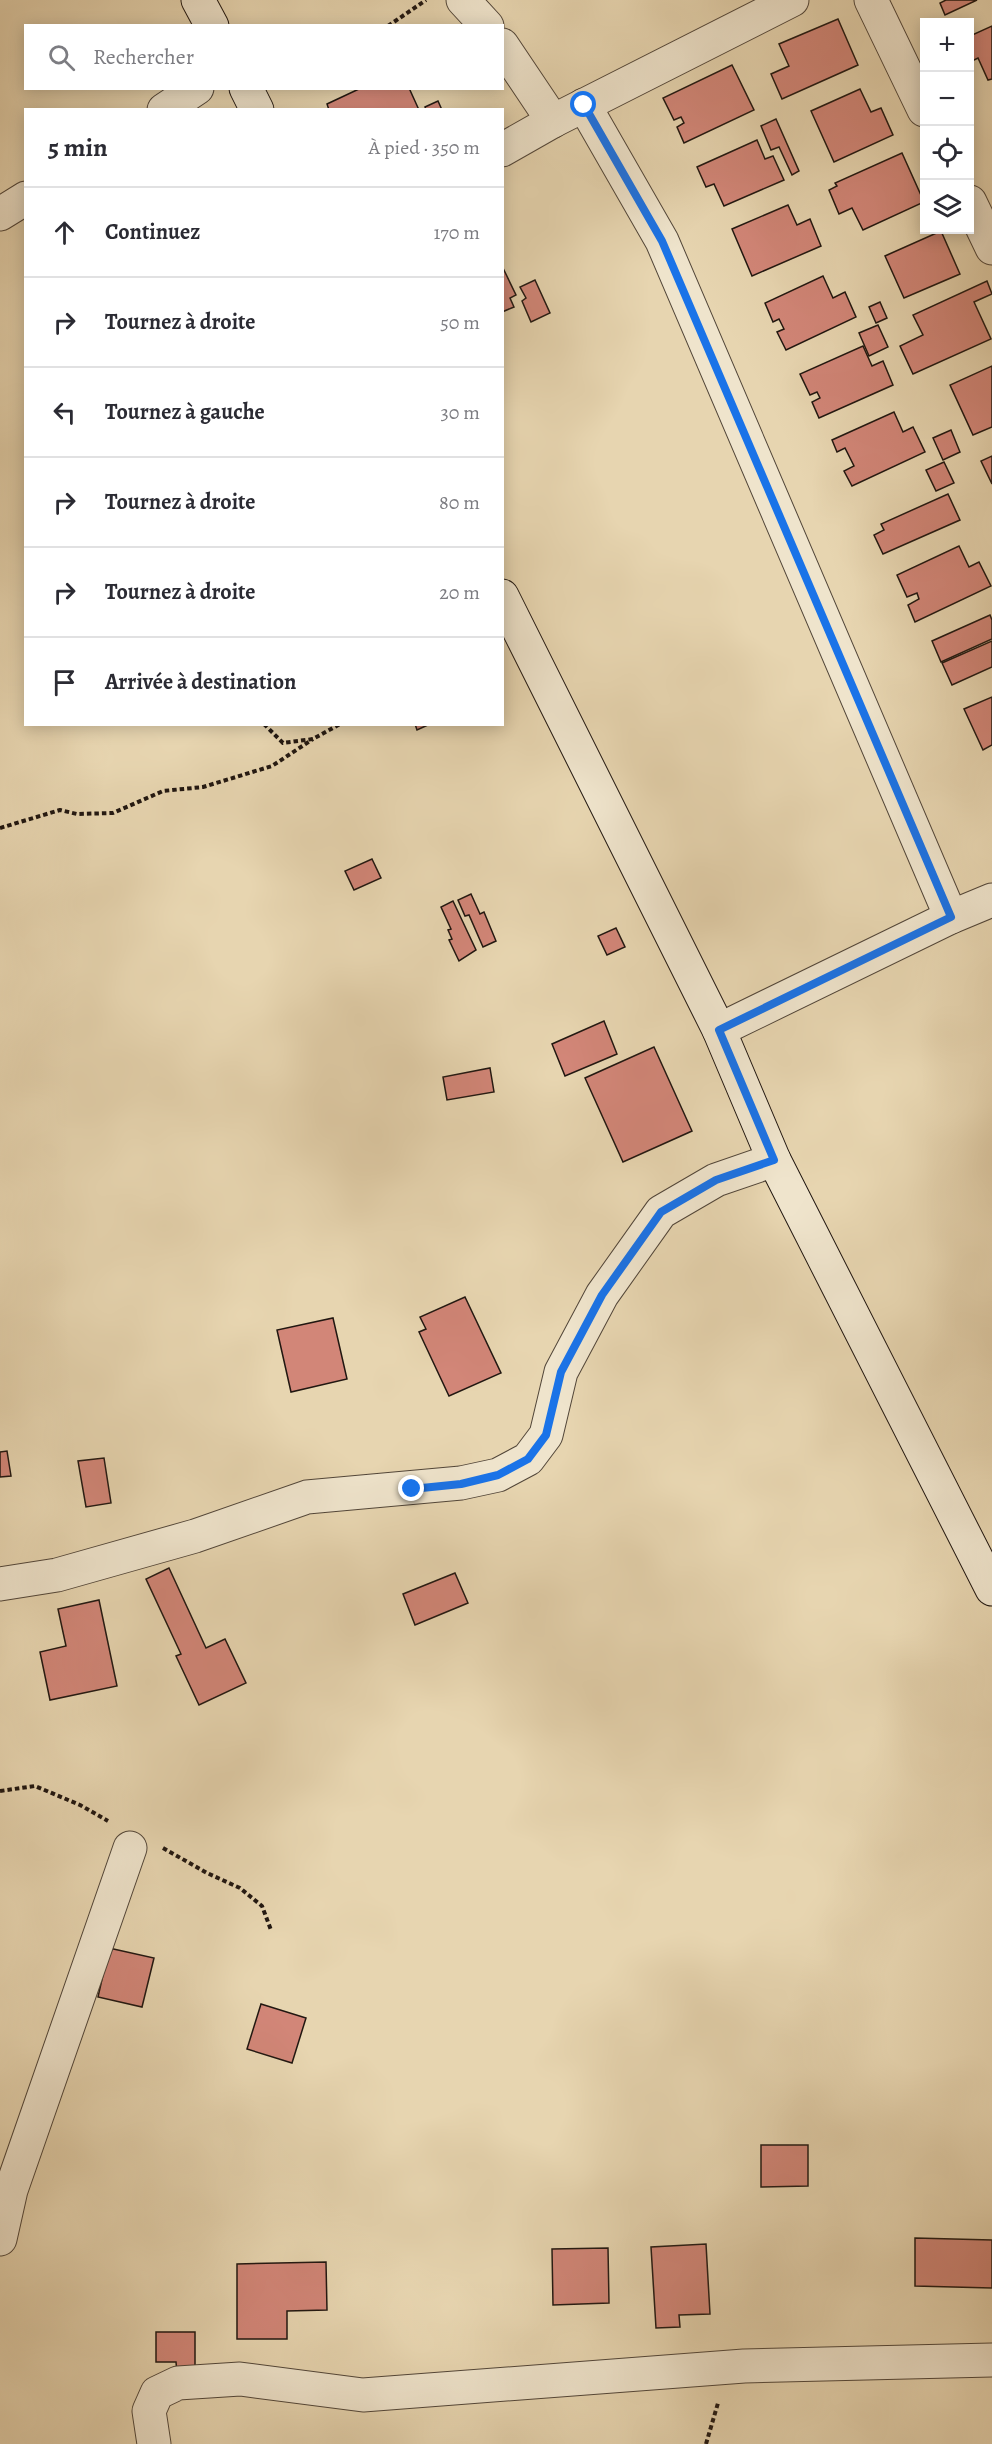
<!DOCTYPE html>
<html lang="fr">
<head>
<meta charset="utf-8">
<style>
  :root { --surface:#fff; --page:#f2f2f3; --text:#2b2b33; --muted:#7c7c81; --line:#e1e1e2 }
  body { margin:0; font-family:Alegreya,serif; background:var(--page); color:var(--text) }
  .controls { position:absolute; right:18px; top:18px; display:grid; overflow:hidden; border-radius:0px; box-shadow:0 3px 15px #0003 }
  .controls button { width:54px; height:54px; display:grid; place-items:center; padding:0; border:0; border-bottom:2px solid var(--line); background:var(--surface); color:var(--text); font:30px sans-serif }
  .stop { position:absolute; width:18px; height:18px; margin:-14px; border:4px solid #1a73e8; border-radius:50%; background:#fff }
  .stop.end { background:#1a73e8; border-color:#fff; box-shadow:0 2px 6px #0008 }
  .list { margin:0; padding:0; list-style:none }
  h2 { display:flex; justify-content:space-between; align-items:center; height:78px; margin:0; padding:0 24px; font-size:26px }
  h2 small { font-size:20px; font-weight:400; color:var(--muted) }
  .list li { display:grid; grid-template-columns:39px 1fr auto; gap:18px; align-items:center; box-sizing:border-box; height:90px; padding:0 24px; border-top:2px solid var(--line) }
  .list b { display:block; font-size:22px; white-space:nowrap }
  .list em { font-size:20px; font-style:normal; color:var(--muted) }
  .icon { flex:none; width:33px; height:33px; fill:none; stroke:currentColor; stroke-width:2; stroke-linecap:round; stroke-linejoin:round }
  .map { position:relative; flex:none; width:992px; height:2444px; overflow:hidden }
  .search { position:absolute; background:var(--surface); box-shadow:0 3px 15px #0003; left:24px; top:24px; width:480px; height:66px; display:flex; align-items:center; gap:15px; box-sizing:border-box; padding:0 21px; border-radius:0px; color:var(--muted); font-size:22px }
  .panel { position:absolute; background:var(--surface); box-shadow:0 3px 15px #0003; left:24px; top:108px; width:480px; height:618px; border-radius:0px }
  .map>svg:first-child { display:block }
  .building { fill:#d28678; stroke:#211711; stroke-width:1.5 }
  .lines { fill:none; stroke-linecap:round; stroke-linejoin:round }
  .street-casing { stroke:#524639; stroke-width:35 }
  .secondary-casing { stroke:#211711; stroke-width:35 }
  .path { stroke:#211711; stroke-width:4; stroke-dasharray:4.5 3; stroke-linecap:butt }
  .street { stroke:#efe4cc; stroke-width:33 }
  .secondary { stroke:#efe4cc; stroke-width:33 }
  .route { stroke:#1a73e8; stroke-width:8 }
</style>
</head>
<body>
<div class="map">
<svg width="992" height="2444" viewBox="0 0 992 2444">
  <rect width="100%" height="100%" fill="#e7d5b0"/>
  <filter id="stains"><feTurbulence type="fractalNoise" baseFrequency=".00333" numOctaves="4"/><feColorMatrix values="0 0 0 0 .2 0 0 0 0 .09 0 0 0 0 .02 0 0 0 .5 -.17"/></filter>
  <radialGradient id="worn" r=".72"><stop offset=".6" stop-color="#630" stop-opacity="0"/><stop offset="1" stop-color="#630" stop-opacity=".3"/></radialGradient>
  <!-- building -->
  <g class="building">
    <polygon points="946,0 977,0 945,15 940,3"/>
    <polygon points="838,19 858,65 782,99 771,74 789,66 779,44"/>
    <polygon points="992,26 992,79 988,80 978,58 970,62 970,36"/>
    <polygon points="732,65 754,110 684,143 677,127 684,123 681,117 674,120 663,98"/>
    <polygon points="361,88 409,88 419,110 329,110 327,104"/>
    <polygon points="860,89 871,112 881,108 893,135 834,162 811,111"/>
    <polygon points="438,101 442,110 426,110 425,107"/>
    <polygon points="776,119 799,171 792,175 779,147 771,150 761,126"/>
    <polygon points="757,140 765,159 773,156 784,180 724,206 714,184 706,187 697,167"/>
    <polygon points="902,153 924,202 863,230 852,208 839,214 829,190 837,186 835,183"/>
    <polygon points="788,205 797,225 810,219 821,246 752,276 732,229"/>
    <polygon points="941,231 960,274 904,298 885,256"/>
    <polygon points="502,266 516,295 510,298 514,307 502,312"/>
    <polygon points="823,276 833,298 845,292 856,317 786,350 777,332 784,329 779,319 773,322 765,303"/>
    <polygon points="535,280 550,313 531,322 522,301 526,298 520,287"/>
    <polygon points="987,281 992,294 974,302 991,339 913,374 900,346 923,335 913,315"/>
    <polygon points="880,302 887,318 876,323 869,307"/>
    <polygon points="878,325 888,347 869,356 859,333"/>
    <polygon points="863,346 872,366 883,361 893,385 819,418 812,402 820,398 817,392 810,395 800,374"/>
    <polygon points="992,366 992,427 973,435 950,385"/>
    <polygon points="894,412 903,432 913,427 925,452 852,486 844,471 854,466 845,448 837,452 832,440"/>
    <polygon points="951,430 960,452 943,460 933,438"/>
    <polygon points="992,456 992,484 981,461"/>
    <polygon points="944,462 954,483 936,491 926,470"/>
    <polygon points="948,494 960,520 883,554 874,535 884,530 881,524"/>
    <polygon points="959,546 969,567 979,562 991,586 915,622 908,605 919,599 917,593 907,597 897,575"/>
    <polygon points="990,615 992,620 992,639 941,662 932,641"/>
    <polygon points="992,641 992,667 952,685 942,663"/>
    <polygon points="992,697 992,745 983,750 964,709"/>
    <polygon points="415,724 430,724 417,730"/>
    <polygon points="372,859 381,878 354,890 345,871"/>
    <polygon points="471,894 480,914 484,912 496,941 483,947 469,915 465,916 458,900"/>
    <polygon points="453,901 476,950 459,961 449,940 452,939 448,930 451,929 441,907"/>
    <polygon points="616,928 625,947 607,955 598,936"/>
    <polygon points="604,1021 617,1054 565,1076 552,1044"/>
    <polygon points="654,1047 692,1131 623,1162 585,1078"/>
    <polygon points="490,1068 494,1092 447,1100 443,1077"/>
    <polygon points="465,1297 501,1373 449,1396 419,1332 426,1329 420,1317"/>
    <polygon points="333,1318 347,1379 291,1392 277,1330"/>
    <polygon points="7,1451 11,1476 0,1477 0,1452"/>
    <polygon points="104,1458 111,1503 86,1507 78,1461"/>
    <polygon points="169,1568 206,1648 225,1639 246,1683 199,1705 176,1656 181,1654 146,1579"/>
    <polygon points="455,1573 468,1603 415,1625 403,1594"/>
    <polygon points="99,1600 117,1686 50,1700 40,1652 66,1646 58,1609"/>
    <polygon points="109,1948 154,1958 142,2007 98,1997"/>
    <polygon points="261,2004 306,2018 292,2063 247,2049"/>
    <polygon points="761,2145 808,2145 808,2186 761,2187"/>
    <polygon points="915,2238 992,2240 992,2288 915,2286"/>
    <polygon points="706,2244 710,2314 679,2315 680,2327 656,2328 651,2247"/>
    <polygon points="608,2248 609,2303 553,2305 552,2249"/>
    <polygon points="326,2262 327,2310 287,2311 287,2339 237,2339 237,2264"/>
    <polygon points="156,2332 195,2332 195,2372 177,2373 176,2362 156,2362"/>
  </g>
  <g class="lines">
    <!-- street casing -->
    <g class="street-casing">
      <g id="street">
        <polyline points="463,0 487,26"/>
        <polyline points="871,0 924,110"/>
        <polyline points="502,45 553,121"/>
        <polyline points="584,105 662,241 951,917"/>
        <polyline points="164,110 197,88"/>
        <polyline points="502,150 553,121 792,0"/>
        <polyline points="970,202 992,248"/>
        <polyline points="0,214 26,198"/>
        <polyline points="719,1030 951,917 992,900"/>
        <polyline points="0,1584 57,1575 195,1536 307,1497 461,1483 498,1475 528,1459 546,1435 561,1372 602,1295 661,1212 716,1180 774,1160"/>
        <polyline points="0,2239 11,2190 130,1848"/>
        <polyline points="154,2444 149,2411 157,2393 178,2383 240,2379 363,2395 744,2366 992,2360"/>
      </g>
    </g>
    <!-- secondary casing -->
    <g class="secondary-casing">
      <g id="secondary">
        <polyline points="198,0 212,26"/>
        <polyline points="246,88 257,110"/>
        <polyline points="502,596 719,1030 774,1160 992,1589"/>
      </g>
    </g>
    <!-- path -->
    <g class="path">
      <polyline points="388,26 426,0"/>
      <polyline points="264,724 283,743 313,739 340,724"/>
      <polyline points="0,828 60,810 77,814 113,813 163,791 203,787 272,766 313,739"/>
      <polyline points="0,1791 35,1786 80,1805 108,1821"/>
      <polyline points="163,1848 207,1873 240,1888 262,1906 271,1930"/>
      <polyline points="706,2444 718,2403"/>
    </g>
    <!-- street -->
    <use href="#street" class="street"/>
    <!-- secondary -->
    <use href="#secondary" class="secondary"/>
  </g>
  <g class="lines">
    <!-- route -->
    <polyline class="route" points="412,1489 461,1484 498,1475 528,1459 546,1435 561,1372 602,1295 661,1212 716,1180 774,1160 719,1030 951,917 662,241 584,105"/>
  </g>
  <rect width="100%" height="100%" filter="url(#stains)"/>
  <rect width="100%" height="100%" fill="url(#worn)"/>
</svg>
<div class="controls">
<button>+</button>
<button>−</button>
<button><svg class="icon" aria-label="locate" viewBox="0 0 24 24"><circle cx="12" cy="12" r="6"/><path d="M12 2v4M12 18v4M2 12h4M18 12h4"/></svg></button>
<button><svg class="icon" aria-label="layers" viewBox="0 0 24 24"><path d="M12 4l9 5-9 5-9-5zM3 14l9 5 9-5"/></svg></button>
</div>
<div class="stop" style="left:584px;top:105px"></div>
<div class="stop end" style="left:412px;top:1489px"></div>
<div class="search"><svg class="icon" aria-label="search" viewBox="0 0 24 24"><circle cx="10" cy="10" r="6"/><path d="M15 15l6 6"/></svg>Rechercher</div>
<section class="panel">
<h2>5 min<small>À pied · 350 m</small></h2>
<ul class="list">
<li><svg class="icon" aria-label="ahead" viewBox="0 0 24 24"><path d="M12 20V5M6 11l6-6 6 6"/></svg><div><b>Continuez</b></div><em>170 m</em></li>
<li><svg class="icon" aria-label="right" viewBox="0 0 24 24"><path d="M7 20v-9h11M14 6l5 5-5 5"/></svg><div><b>Tournez à droite</b></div><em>50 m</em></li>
<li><svg class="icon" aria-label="left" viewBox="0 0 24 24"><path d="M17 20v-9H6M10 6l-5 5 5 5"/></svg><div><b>Tournez à gauche</b></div><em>30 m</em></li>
<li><svg class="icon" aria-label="right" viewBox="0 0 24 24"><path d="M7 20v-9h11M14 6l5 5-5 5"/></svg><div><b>Tournez à droite</b></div><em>80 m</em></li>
<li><svg class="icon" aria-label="right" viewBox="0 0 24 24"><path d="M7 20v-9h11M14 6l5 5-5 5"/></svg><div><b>Tournez à droite</b></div><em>20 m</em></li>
<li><svg class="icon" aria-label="arrive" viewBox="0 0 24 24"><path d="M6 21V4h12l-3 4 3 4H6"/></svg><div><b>Arrivée à destination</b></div></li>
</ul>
</section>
</div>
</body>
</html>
